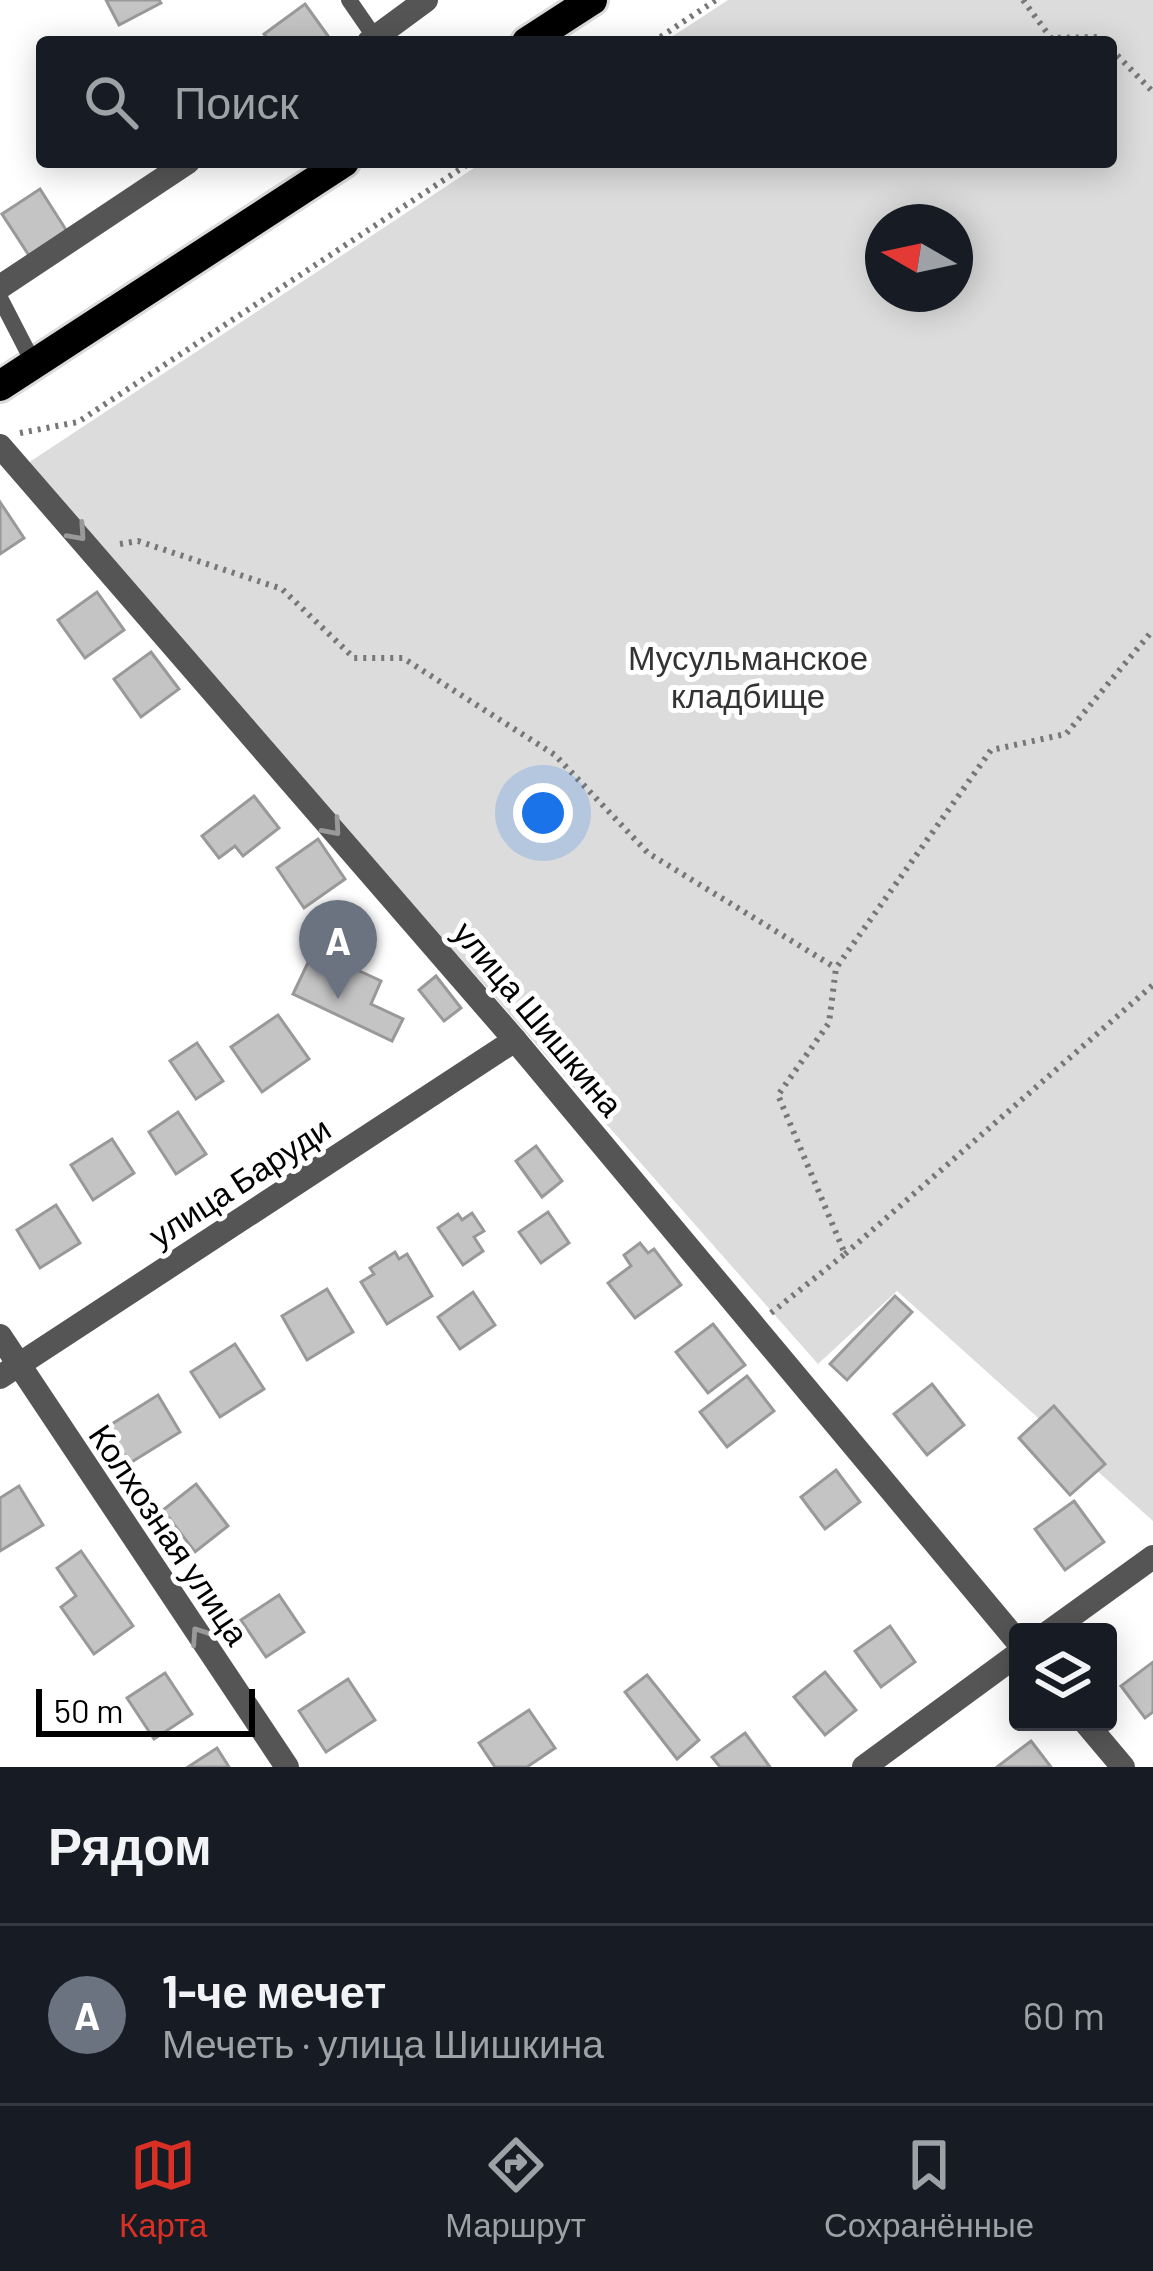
<!DOCTYPE html>
<html lang="ru">
<head>
<meta charset="utf-8">
<style>
  :root { --surface:#171b24; --page:#20242c; --text:#f1f3f6; --muted:#9ea1a6; --line:#363941; --accent:#d93025 }
  body { margin:0; font-family:Barlow,sans-serif; background:var(--page); color:var(--text) }
  .controls { position:absolute; right:36px; bottom:36px; display:grid; overflow:hidden; border-radius:12px; box-shadow:0 6px 30px #0003 }
  .controls button { width:108px; height:108px; display:grid; place-items:center; padding:0; border:0; border-bottom:3px solid var(--line); background:var(--surface); color:var(--text); font:60px sans-serif }
  .compass { position:absolute; left:865px; top:204px; width:108px; height:108px; border-radius:50%; background:var(--surface); box-shadow:0 6px 30px #0003; rotate:279deg }
  .scale { position:absolute; left:36px; bottom:30px; width:219px; box-sizing:border-box; padding-left:12px; border:6px solid #000; border-top:0; font-size:33px; line-height:42px; white-space:nowrap; color:#000; -webkit-text-stroke:9px #fff; paint-order:stroke }
  .you { position:absolute; left:543px; top:813px; width:42px; height:42px; margin:-30px; border:9px solid #fff; border-radius:50%; background:#1a73e8; box-shadow:0 0 0 18px #1a73e833 }
  .badge { display:grid; place-items:center; width:78px; height:78px; border-radius:50%; background:var(--accent); color:#fff; font-size:39px; font-weight:700 }
  .pin { position:absolute; translate:-50% -99px; filter:drop-shadow(0 3px 6px #0008) }
  .pin::after { content:''; position:absolute; top:63px; width:42px; height:36px; background:inherit; clip-path:polygon(0 0,100% 0,50% 100%) }
  .list { margin:0; padding:0; list-style:none }
  h2 { display:flex; justify-content:space-between; align-items:center; height:156px; margin:0; padding:0 48px; font-size:51px }
  h2 small { font-size:39px; font-weight:400; color:var(--muted) }
  .list li { display:grid; grid-template-columns:78px 1fr auto; gap:36px; align-items:center; box-sizing:border-box; height:180px; padding:0 48px; border-top:3px solid var(--line) }
  .list b { display:block; font-size:45px; white-space:nowrap }
  .list p { margin:0; font-size:39px; white-space:nowrap; color:var(--muted) }
  .list em { font-size:39px; font-style:normal; color:var(--muted) }
  .icon { flex:none; width:66px; height:66px; fill:none; stroke:currentColor; stroke-width:2; stroke-linecap:round; stroke-linejoin:round }
  .map { position:relative; flex:none; width:1153px; height:1767px; overflow:hidden }
  .search { position:absolute; background:var(--surface); box-shadow:0 6px 30px #0003; left:36px; right:36px; top:36px; height:132px; display:flex; align-items:center; gap:30px; box-sizing:border-box; padding:0 42px; border-radius:12px; color:var(--muted); font-size:45px }
  .sheet { height:336px; background:var(--surface) }
  nav { display:flex; justify-content:space-around; align-items:center; box-sizing:border-box; height:168px; border-top:3px solid var(--line); background:var(--surface); font-size:33px; color:var(--muted) }
  nav a { display:grid; justify-items:center; gap:6px }
  nav .on { color:var(--accent) }
  .map>svg:first-child { display:block }
  .green { fill:#dcdcdc; fill-rule:evenodd }
  .building { fill:#c4c4c4; stroke:#999; stroke-width:3 }
  .lines { fill:none; stroke-linecap:round; stroke-linejoin:round }
  .primary-casing { stroke:#dbdbdb; stroke-width:36 }
  .path { stroke:#777; stroke-width:6; stroke-dasharray:3 6; stroke-linecap:butt }
  .service { stroke:#555; stroke-width:16 }
  .minor { stroke:#555; stroke-width:24 }
  .tertiary { stroke:#555; stroke-width:24 }
  .primary { stroke:#000; stroke-width:30 }
  .oneway { stroke:#999 }
  .labels { text-anchor:middle; dominant-baseline:central; stroke-width:10; stroke-linejoin:round; paint-order:stroke }
  .park-label { font-size:33px; fill:#333; stroke:#fff }
  .street-label { font-size:33px; fill:#000; stroke:#fff }
</style>
</head>
<body>
<div class="map">
<svg width="1153" height="1767" viewBox="0 0 1153 1767">
  <rect width="100%" height="100%" fill="#fff"/>
  <!-- green -->
  <path class="green" d="M728 0H1153V1521L897 1291 818 1364 25 465 483 162H1111V42H664ZM883 222H955V294H883Z"/>
  <!-- building -->
  <g class="building">
    <polygon points="106,0 159,0 161,3 119,25"/>
    <polygon points="305,4 331,40 270,42 264,34"/>
    <polygon points="40,189 68,233 30,257 2,214"/>
    <polygon points="0,502 24,538 0,554"/>
    <polygon points="97,592 124,630 85,658 58,620"/>
    <polygon points="151,652 179,689 141,717 114,679"/>
    <polygon points="254,796 279,828 243,856 235,846 219,858 202,836"/>
    <polygon points="318,839 345,879 304,908 277,868"/>
    <polygon points="314,950 381,981 371,1004 403,1019 392,1041 293,994"/>
    <polygon points="436,976 461,1008 444,1021 419,990"/>
    <polygon points="278,1015 309,1059 262,1092 231,1047"/>
    <polygon points="197,1043 223,1081 196,1099 170,1061"/>
    <polygon points="178,1112 206,1154 176,1174 149,1132"/>
    <polygon points="112,1139 134,1173 93,1200 71,1165"/>
    <polygon points="536,1146 562,1181 542,1197 516,1161"/>
    <polygon points="56,1205 80,1243 40,1268 17,1230"/>
    <polygon points="548,1212 569,1243 541,1263 519,1232"/>
    <polygon points="472,1213 484,1231 474,1237 483,1251 463,1265 438,1228 458,1214 462,1220"/>
    <polygon points="640,1243 648,1253 654,1249 681,1285 635,1318 608,1283 631,1266 624,1255"/>
    <polygon points="395,1252 399,1259 407,1254 432,1296 387,1324 361,1282 374,1274 370,1268"/>
    <polygon points="327,1289 353,1332 307,1360 282,1316"/>
    <polygon points="473,1292 495,1325 460,1349 438,1317"/>
    <polygon points="895,1296 912,1312 847,1380 830,1364"/>
    <polygon points="713,1324 745,1365 708,1393 676,1352"/>
    <polygon points="235,1344 264,1389 220,1417 191,1372"/>
    <polygon points="747,1376 774,1411 727,1447 700,1412"/>
    <polygon points="932,1384 964,1425 927,1455 894,1414"/>
    <polygon points="158,1395 180,1432 130,1463 107,1427"/>
    <polygon points="1054,1406 1105,1464 1070,1495 1019,1438"/>
    <polygon points="836,1470 860,1502 825,1529 801,1497"/>
    <polygon points="196,1484 228,1526 195,1552 163,1510"/>
    <polygon points="19,1486 43,1525 0,1551 0,1498"/>
    <polygon points="1074,1501 1104,1542 1065,1570 1035,1529"/>
    <polygon points="81,1551 133,1626 94,1654 61,1607 76,1596 57,1568"/>
    <polygon points="279,1595 304,1632 266,1657 241,1620"/>
    <polygon points="890,1626 915,1662 881,1687 855,1651"/>
    <polygon points="1153,1662 1153,1712 1145,1718 1121,1686"/>
    <polygon points="825,1672 856,1710 825,1735 794,1697"/>
    <polygon points="165,1673 192,1714 154,1739 127,1698"/>
    <polygon points="647,1675 699,1740 677,1759 625,1692"/>
    <polygon points="348,1679 375,1720 326,1752 299,1711"/>
    <polygon points="529,1710 555,1748 527,1767 495,1767 479,1743"/>
    <polygon points="745,1733 770,1767 720,1767 712,1757"/>
    <polygon points="1031,1741 1051,1767 997,1767"/>
    <polygon points="217,1748 229,1767 188,1767"/>
  </g>
  <g class="lines">
    <!-- primary casing -->
    <g class="primary-casing">
      <g id="primary">
        <polyline points="527,42 592,0"/>
        <polyline points="0,386 344,162"/>
      </g>
    </g>
    <!-- path -->
    <g class="path">
      <polyline points="1023,0 1051,38 1100,37 1105,42"/>
      <polyline points="653,42 716,0"/>
      <polyline points="1111,49 1153,92"/>
      <polyline points="20,433 78,422 471,162"/>
      <polyline points="120,544 138,541 282,589 354,658 403,658 555,755 648,853 836,968"/>
      <polyline points="845,1254 1153,985"/>
      <polyline points="771,1313 845,1254 778,1095 829,1023 836,968 991,750 1066,734 1153,630"/>
    </g>
    <!-- service -->
    <g class="service">
      <polyline points="349,0 378,42"/>
      <polyline points="0,298 34,364"/>
    </g>
    <!-- minor -->
    <g class="minor">
      <polyline points="369,42 426,0"/>
      <polyline points="0,287 188,162"/>
      <polyline points="0,446 515,1040 1018,1642"/>
      <polyline points="0,1377 515,1040"/>
      <polyline points="1049,1632 1153,1557"/>
      <polyline points="1085,1722 1123,1767"/>
      <polyline points="864,1767 1018,1654"/>
    </g>
    <!-- tertiary -->
    <polyline class="tertiary" points="0,1336 287,1767"/>
    <!-- primary -->
    <use href="#primary" class="primary"/>
  </g>
  <!-- one-way arrows -->
  <defs><path id="oneway-chevron" d="M-2-3.5L2.5 0L-2 3.5" fill="none" stroke-width="1.6" stroke-linecap="round" stroke-linejoin="round" transform="scale(3)"/></defs>
  <g class="oneway">
    <use href="#oneway-chevron" transform="translate(78 533) rotate(48)"/>
    <use href="#oneway-chevron" transform="translate(333 828) rotate(49)"/>
    <use href="#oneway-chevron" transform="translate(199 1635) rotate(-124)"/>
  </g>
  <g class="labels">
    <!-- park labels -->
    <g class="park-label">
      <text x="748" y="657">Мусульманское<tspan x="748" dy="38">кладбище</tspan></text>
    </g>
    <!-- street labels -->
    <g class="street-label">
      <text transform="translate(539 1018) rotate(50)">улица Шишкина</text>
      <text transform="translate(239 1181) rotate(-33)">улица Баруди</text>
      <text transform="translate(170 1534) rotate(56)">Колхозная улица</text>
    </g>
  </g>
</svg>
<div class="controls">
<button><svg class="icon" aria-label="layers" viewBox="0 0 24 24"><path d="M12 4l9 5-9 5-9-5zM3 14l9 5 9-5"/></svg></button>
</div>
<svg class="compass" viewBox="-18 -18 36 36"><path d="M0-13l5 13h-10z" fill="#e53935"/><path d="M0 13l5-13h-10z" fill="#9ea1a6"/></svg>
<div class="scale">50 m</div>
<div class="you"></div>
<div class="pin badge" style="left:338px;top:999px;background:#6b7280">A</div>
<div class="search"><svg class="icon" aria-label="search" viewBox="0 0 24 24"><circle cx="10" cy="10" r="6"/><path d="M15 15l6 6"/></svg>Поиск</div>
</div>
<section class="sheet">
<h2>Рядом<small></small></h2>
<ul class="list">
<li><span class="badge" style="background:#6b7280">A</span><div><b>1-че мечет</b><p>Мечеть · улица Шишкина</p></div><em>60 m</em></li>
</ul>
</section>
<nav>
<a class="on"><svg class="icon" aria-label="map" viewBox="0 0 24 24"><path d="M3 6l6-2 6 2 6-2v14l-6 2-6-2-6 2zM9 4v14M15 6v14"/></svg>Карта</a>
<a><svg class="icon" aria-label="directions" viewBox="0 0 24 24"><path d="M12 3l9 9-9 9-9-9zM9 14v-3h6M13 9l2 2-2 2"/></svg>Маршрут</a>
<a><svg class="icon" aria-label="saved" viewBox="0 0 24 24"><path d="M7 4h10v16l-5-4-5 4z"/></svg>Сохранённые</a>
</nav>
</body>
</html>
